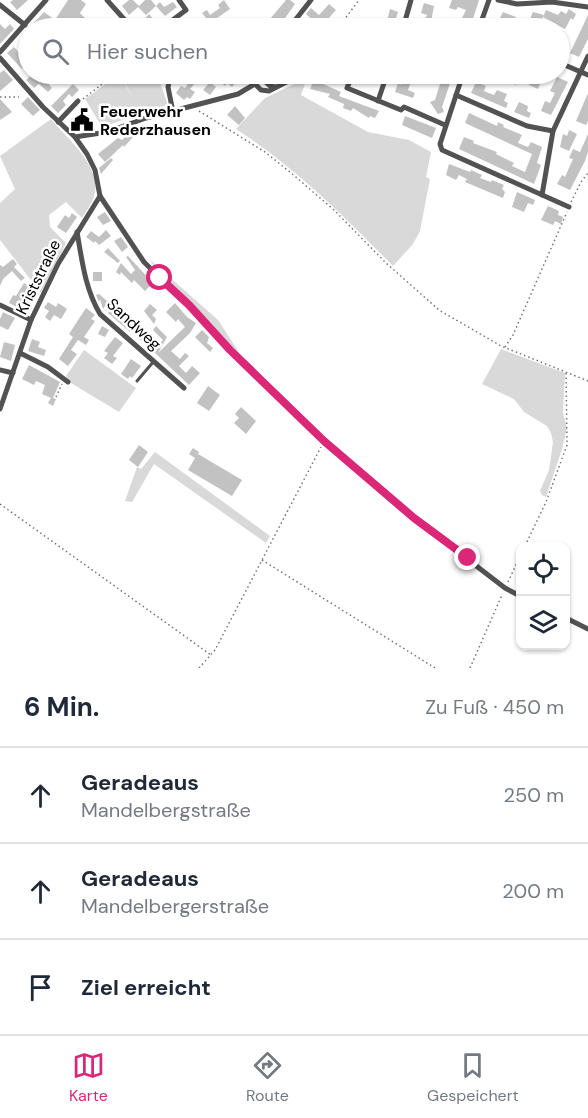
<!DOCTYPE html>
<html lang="de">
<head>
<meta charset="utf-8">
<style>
  :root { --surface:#fff; --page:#f2f2f3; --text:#1f2937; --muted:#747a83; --line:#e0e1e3; --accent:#db2777 }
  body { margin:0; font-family:"DM Sans",sans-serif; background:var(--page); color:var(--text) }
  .controls { position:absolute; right:18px; bottom:18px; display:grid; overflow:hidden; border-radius:12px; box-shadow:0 2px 4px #0004 }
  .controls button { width:54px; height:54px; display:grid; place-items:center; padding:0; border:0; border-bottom:2px solid var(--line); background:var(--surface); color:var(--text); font:30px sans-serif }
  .stop { position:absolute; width:18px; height:18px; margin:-14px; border:4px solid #db2777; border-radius:50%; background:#fff }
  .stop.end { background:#db2777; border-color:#fff; box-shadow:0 2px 6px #0008 }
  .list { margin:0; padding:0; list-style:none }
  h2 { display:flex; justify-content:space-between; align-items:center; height:78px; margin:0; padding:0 24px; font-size:26px }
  h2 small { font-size:20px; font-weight:400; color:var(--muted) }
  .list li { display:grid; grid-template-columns:39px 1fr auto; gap:18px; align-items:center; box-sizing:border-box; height:96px; padding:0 24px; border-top:2px solid var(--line) }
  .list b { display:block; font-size:22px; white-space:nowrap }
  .list p { margin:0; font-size:20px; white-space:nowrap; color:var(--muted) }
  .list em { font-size:20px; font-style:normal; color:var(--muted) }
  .icon { flex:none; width:33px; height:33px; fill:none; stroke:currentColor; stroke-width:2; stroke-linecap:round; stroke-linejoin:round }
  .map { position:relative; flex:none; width:588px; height:668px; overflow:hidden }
  .search { position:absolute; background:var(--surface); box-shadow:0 2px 4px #0004; left:18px; right:18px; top:18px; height:66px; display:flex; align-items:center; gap:15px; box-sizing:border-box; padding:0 21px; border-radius:33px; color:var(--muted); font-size:22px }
  .sheet { height:366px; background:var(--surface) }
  nav { display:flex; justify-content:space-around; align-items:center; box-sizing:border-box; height:84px; border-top:2px solid var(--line); background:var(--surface); font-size:16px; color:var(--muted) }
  nav a { display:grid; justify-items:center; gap:3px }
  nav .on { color:var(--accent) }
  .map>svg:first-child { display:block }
  .green { fill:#d9d9d9 }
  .building { fill:#c2c2c2 }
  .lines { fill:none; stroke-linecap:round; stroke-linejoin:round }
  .path { stroke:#747474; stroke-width:1.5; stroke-dasharray:1.5 3; stroke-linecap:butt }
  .lane { stroke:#525252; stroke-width:3 }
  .street { stroke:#525252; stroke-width:5 }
  .route { stroke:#db2777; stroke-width:8 }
  .labels { text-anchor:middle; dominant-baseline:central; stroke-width:5; stroke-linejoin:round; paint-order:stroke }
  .poi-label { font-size:16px; font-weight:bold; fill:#000; stroke:#fff; text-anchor:start }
  .street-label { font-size:16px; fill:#000; stroke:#fff }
</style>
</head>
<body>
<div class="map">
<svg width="588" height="668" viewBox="0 0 588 668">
  <rect width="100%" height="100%" fill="#fff"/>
  <!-- green -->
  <g class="green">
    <polygon points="119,74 134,100 120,74 157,74 168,105 102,127 85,99"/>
    <path d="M307 78 301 95 368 132 409 140 431 152 426 177 430 179 420 231 413 244 393 266C344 216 295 167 236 129L265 98Z"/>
    <path d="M51 119C67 139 99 163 95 192 93 202 87 210 82 218L66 202 49 215 50 227 66 243 41 293 0 240V203L15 189 0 156Z"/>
    <polygon points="149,259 218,320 240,354 254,371 194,305 163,278"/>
    <polygon points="501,349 565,373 563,413 567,428 562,449 546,497 542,495 540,491 549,470 553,442 551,433 547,426 524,412 514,399 482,384"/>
    <polygon points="84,350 136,388 119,412 71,383 66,376"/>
    <polygon points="155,452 270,536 266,543 154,464 132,502 125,501 137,467 141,469"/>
  </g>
  <!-- building -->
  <g class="building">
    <polygon points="13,0 28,0 17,10 10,2"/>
    <polygon points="68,0 81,0 86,4 80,13 95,28 87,28 83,26 82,27 72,19 65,28 29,28 44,12 55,20"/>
    <polygon points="129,0 133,0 139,6 145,0 151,0 156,6 160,2 164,7 173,2 177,7 165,16 156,6 146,15 138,7 129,15 122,6"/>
    <polygon points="224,0 230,9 210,23 216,28 202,28 200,26 207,19 202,13 207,10 210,15 220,8 218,5"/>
    <polygon points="286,0 290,0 295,4 283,21 275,28 270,28 265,25"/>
    <polygon points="452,0 479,0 470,28 457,28 466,10 458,7 456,10 449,8"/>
    <polygon points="424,3 434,6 431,22 425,20 427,15 421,13"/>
    <polygon points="329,4 336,10 327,20 320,28 308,28 314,21 306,14 311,8 319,15"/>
    <polygon points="390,9 398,12 393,27 386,25"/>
    <polygon points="569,9 576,14 573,20 571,18 565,29 543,17 546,10 558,15 561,11 566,14"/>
    <polygon points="503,12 516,17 512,26 499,20"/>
    <polygon points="533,12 544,15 540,23 530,19"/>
    <polygon points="149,14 155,21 147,28 142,28 139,25"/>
    <polygon points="588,15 588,39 579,57 570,53"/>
    <polygon points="194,18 198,23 192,28 177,28 187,19 189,22"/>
    <polygon points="0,24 5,29 10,24 14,29 0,44"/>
    <polygon points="14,47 28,63 22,69 7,53"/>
    <polygon points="4,70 13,80 0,91 0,73"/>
    <polygon points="33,74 42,81 44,79 52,88 48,92 39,84 40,83 34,88 26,80"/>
    <polygon points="82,74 91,74 93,76 87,83 79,76"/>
    <polygon points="190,74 203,74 190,89 195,92 190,99 187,97 184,100 176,93 181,86 185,88 191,80 187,77"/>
    <polygon points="226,74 229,76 232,74 243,74 232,87 227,83 225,86 220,82"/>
    <polygon points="366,74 377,74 374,83 364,79"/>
    <polygon points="406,74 411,74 409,78 412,79 408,90 415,93 413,98 395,92 398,83 401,85"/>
    <polygon points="435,74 453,74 442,107 444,112 438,114 430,102 435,100 440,84 432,81"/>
    <polygon points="504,74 516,74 514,77 518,79 516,85 502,78"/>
    <polygon points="534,74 543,76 538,89 529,85"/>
    <polygon points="557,77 568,82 551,115 541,111 545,101 550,103 555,93 550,91"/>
    <polygon points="314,80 341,92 339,96 379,111 375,118 370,116 369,118 353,108 351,111 343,108 344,104 328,97 330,94 310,89"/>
    <polygon points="210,82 216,87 210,95 203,90"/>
    <polygon points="476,82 486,86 484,91 494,95 497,90 507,94 504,101 508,103 506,108 471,93"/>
    <polygon points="73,84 79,90 72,97 69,94 63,101 66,105 58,113 51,106"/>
    <polygon points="588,93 588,121 586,125 576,121"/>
    <polygon points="28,97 40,110 33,116 21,104"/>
    <polygon points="0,99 12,112 0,120"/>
    <polygon points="519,102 528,106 527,111 531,113 529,118 514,112"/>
    <polygon points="235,106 245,118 239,125 227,115"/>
    <polygon points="86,112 92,121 77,129 71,119"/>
    <polygon points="469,113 497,126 498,122 504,125 503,127 522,135 518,143 528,147 531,142 542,147 537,163 541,165 534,184 459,149 464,137 474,141 473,143 497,152 496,154 514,163 512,166 525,172 532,154 465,123"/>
    <polygon points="405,116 436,128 432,138 402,125"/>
    <polygon points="569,130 577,134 569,151 560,147 563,134 567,136"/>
    <polygon points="129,133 133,137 124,147 123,145 105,162 98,154 118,138 122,140"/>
    <polygon points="588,134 588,152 585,161 570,190 557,184 562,175 565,177 573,159 569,158 573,149 580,152"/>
    <polygon points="111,158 113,160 101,174 99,168"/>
    <polygon points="449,164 470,172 471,170 482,175 480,178 491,182 492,180 504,185 502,189 505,192 503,198 465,182 467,179 459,175 456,180 446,175"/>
    <polygon points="517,192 535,200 533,205 528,203 524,212 512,207"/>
    <polygon points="548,206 559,211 558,215 563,217 561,224 555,221 553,225 541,220"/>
    <polygon points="105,212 111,221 103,225 97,217"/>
    <polygon points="72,213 77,217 66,233 57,227 65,215 69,218"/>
    <polygon points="106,230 111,236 99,245 95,241 94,243 86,237 91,231 99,237"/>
    <polygon points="121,237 128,247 122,252 114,241"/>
    <polygon points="108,248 120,261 118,263 104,252"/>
    <polygon points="128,256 153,283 145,291 134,280 132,283 121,272 120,275 116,272 121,263 131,274 135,270 126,257"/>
    <polygon points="13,259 17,264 14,267 25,278 21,281 12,271 3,279 0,286 0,265 3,267"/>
    <rect x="93" y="272" width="9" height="9"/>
    <polygon points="24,283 36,291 28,302 23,300 19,308 9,303 13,295 16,296"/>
    <polygon points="99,294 108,302 103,309 100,299 99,302 96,295"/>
    <polygon points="48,302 56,307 58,303 67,309 61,319 54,315 50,321 45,317 49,311 44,308"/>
    <polygon points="175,303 187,317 196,323 190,333 171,351 180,359 185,353 189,356 179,366 186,373 192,366 200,373 189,385 153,351 163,340 153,330 156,326 167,337 158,353 185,327 178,319 176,322 166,312"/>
    <polygon points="150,304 157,310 152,315 156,319 154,324 144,311"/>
    <polygon points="112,306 135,325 130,332 108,313"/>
    <polygon points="86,308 95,315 91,319 95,321 84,337 89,340 86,345 78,340 71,350 77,354 68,366 59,359 73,337 69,334"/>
    <polygon points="3,312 15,318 8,330 0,326 0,319"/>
    <polygon points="102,326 109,330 105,337 98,334"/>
    <polygon points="145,330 152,336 145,344 138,338"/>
    <polygon points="202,330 209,337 207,343 213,348 210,352 195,337"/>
    <polygon points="115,337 123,343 113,356 117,358 112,364 104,358 108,353 104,351"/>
    <polygon points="32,339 40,342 38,347 46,350 44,356 28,351"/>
    <polygon points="4,342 15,345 11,361 0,357"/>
    <polygon points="131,359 141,366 132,378 130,376 128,379 121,374"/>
    <polygon points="29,365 60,382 53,398 56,399 53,406 48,403 51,398 42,394 45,385 36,381 34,385 22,379"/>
    <polygon points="208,386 220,395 209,411 197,403"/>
    <polygon points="241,407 256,421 246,434 234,423 239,418 235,414"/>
    <polygon points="139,445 148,452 138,467 129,460"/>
    <polygon points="193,448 199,452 198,454 242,480 232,496 188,470 195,458 189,454"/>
  </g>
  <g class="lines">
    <!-- path -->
    <g class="path">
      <polyline points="338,28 359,0"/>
      <polyline points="159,74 162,86"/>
      <polyline points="0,97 19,97"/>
      <polyline points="83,99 115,74"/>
      <polyline points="199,111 265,152 290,172 334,210 386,263 439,310 501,346 588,381"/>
      <polyline points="571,202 581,182 588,173"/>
      <polyline points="505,347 513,335 567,212"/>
      <polyline points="56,397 62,384"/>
      <polyline points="0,504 211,655"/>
      <polyline points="525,546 546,502 567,445 566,373"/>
      <polyline points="262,560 435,668"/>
      <polyline points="508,582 520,556"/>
      <polyline points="199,668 215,650 321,447"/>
      <polyline points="470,668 502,595"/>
    </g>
    <!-- lane -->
    <g class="lane">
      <polyline points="247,74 256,81"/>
      <polyline points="137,381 154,361"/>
    </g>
    <!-- street -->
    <g class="street">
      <polyline points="107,0 132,28"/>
      <polyline points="498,0 517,4 552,2 588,7"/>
      <polyline points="0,5 25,25"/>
      <polyline points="162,28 186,10 179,0"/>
      <polyline points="289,28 311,0"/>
      <polyline points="368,28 368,24"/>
      <polyline points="403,28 411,0"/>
      <polyline points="479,28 489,0"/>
      <polyline points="0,52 46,0"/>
      <polyline points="0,58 43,107 75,137 87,154 95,170 100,196 144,262 160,278 189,305 230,350 324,441 414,518 505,588 520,596"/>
      <polyline points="560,63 588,75"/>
      <polyline points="171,74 168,87 173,112"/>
      <polyline points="328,74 349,83 347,88 401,110 404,107 445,125"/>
      <polyline points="463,74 440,144 442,150 569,207"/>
      <polyline points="261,78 270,86 275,87"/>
      <polyline points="349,83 353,74"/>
      <polyline points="255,84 261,90 269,91 302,74"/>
      <polyline points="456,95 527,126 553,131"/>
      <polyline points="378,101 387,74"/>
      <polyline points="58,122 78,101"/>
      <polyline points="75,137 107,132 146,118 238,94 255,84 263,74"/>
      <polyline points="542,195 553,131 588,56"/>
      <path d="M77 232C82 260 85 289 100 314L184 388"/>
      <polyline points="0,305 31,320"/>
      <polyline points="20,353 48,367 68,382"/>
      <polyline points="0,370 13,373"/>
      <polyline points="0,409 31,320 58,264 100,196"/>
      <polyline points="566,618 588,629"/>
    </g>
  </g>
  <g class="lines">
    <!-- route -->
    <polyline class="route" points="160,278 189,305 230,350 324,441 414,518 468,558"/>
  </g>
  <!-- icons -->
  <defs>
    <g id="civic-bare" transform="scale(1.8)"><path d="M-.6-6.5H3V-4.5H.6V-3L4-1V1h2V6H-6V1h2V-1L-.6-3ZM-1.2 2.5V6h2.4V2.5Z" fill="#000" stroke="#fff" stroke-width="2.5" paint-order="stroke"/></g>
  </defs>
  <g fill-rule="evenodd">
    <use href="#civic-bare" x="82" y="120"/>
  </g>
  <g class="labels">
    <!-- poi labels -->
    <g class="poi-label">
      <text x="100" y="111">Feuerwehr<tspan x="100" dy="18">Rederzhausen</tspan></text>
    </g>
    <!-- street labels -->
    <g class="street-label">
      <text transform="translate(38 277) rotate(-64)">Kriststraße</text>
      <text transform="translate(134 324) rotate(43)">Sandweg</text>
    </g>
  </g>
</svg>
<div class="controls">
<button><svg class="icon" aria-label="locate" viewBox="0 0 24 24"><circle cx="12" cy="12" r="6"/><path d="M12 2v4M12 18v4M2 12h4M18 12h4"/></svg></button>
<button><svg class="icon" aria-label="layers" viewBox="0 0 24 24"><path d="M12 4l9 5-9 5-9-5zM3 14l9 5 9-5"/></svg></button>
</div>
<div class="stop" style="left:160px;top:278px"></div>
<div class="stop end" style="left:468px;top:558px"></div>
<div class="search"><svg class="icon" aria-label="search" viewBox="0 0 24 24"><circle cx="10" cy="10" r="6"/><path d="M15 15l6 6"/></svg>Hier suchen</div>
</div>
<section class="sheet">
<h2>6 Min.<small>Zu Fuß · 450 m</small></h2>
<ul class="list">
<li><svg class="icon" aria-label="ahead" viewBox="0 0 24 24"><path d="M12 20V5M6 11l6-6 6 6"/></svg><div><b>Geradeaus</b><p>Mandelbergstraße</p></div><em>250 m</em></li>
<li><svg class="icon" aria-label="ahead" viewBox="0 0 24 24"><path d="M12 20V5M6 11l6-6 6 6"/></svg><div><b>Geradeaus</b><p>Mandelbergerstraße</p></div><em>200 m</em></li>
<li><svg class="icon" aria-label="arrive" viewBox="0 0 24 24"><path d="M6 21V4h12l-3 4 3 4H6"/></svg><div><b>Ziel erreicht</b></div></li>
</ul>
</section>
<nav>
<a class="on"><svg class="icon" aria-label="map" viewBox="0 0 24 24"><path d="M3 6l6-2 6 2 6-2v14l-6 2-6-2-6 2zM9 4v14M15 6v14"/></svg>Karte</a>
<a><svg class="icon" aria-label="directions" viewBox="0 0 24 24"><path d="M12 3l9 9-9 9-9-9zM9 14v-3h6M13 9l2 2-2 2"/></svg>Route</a>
<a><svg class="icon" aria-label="saved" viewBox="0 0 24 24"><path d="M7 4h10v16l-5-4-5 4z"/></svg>Gespeichert</a>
</nav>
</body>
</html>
